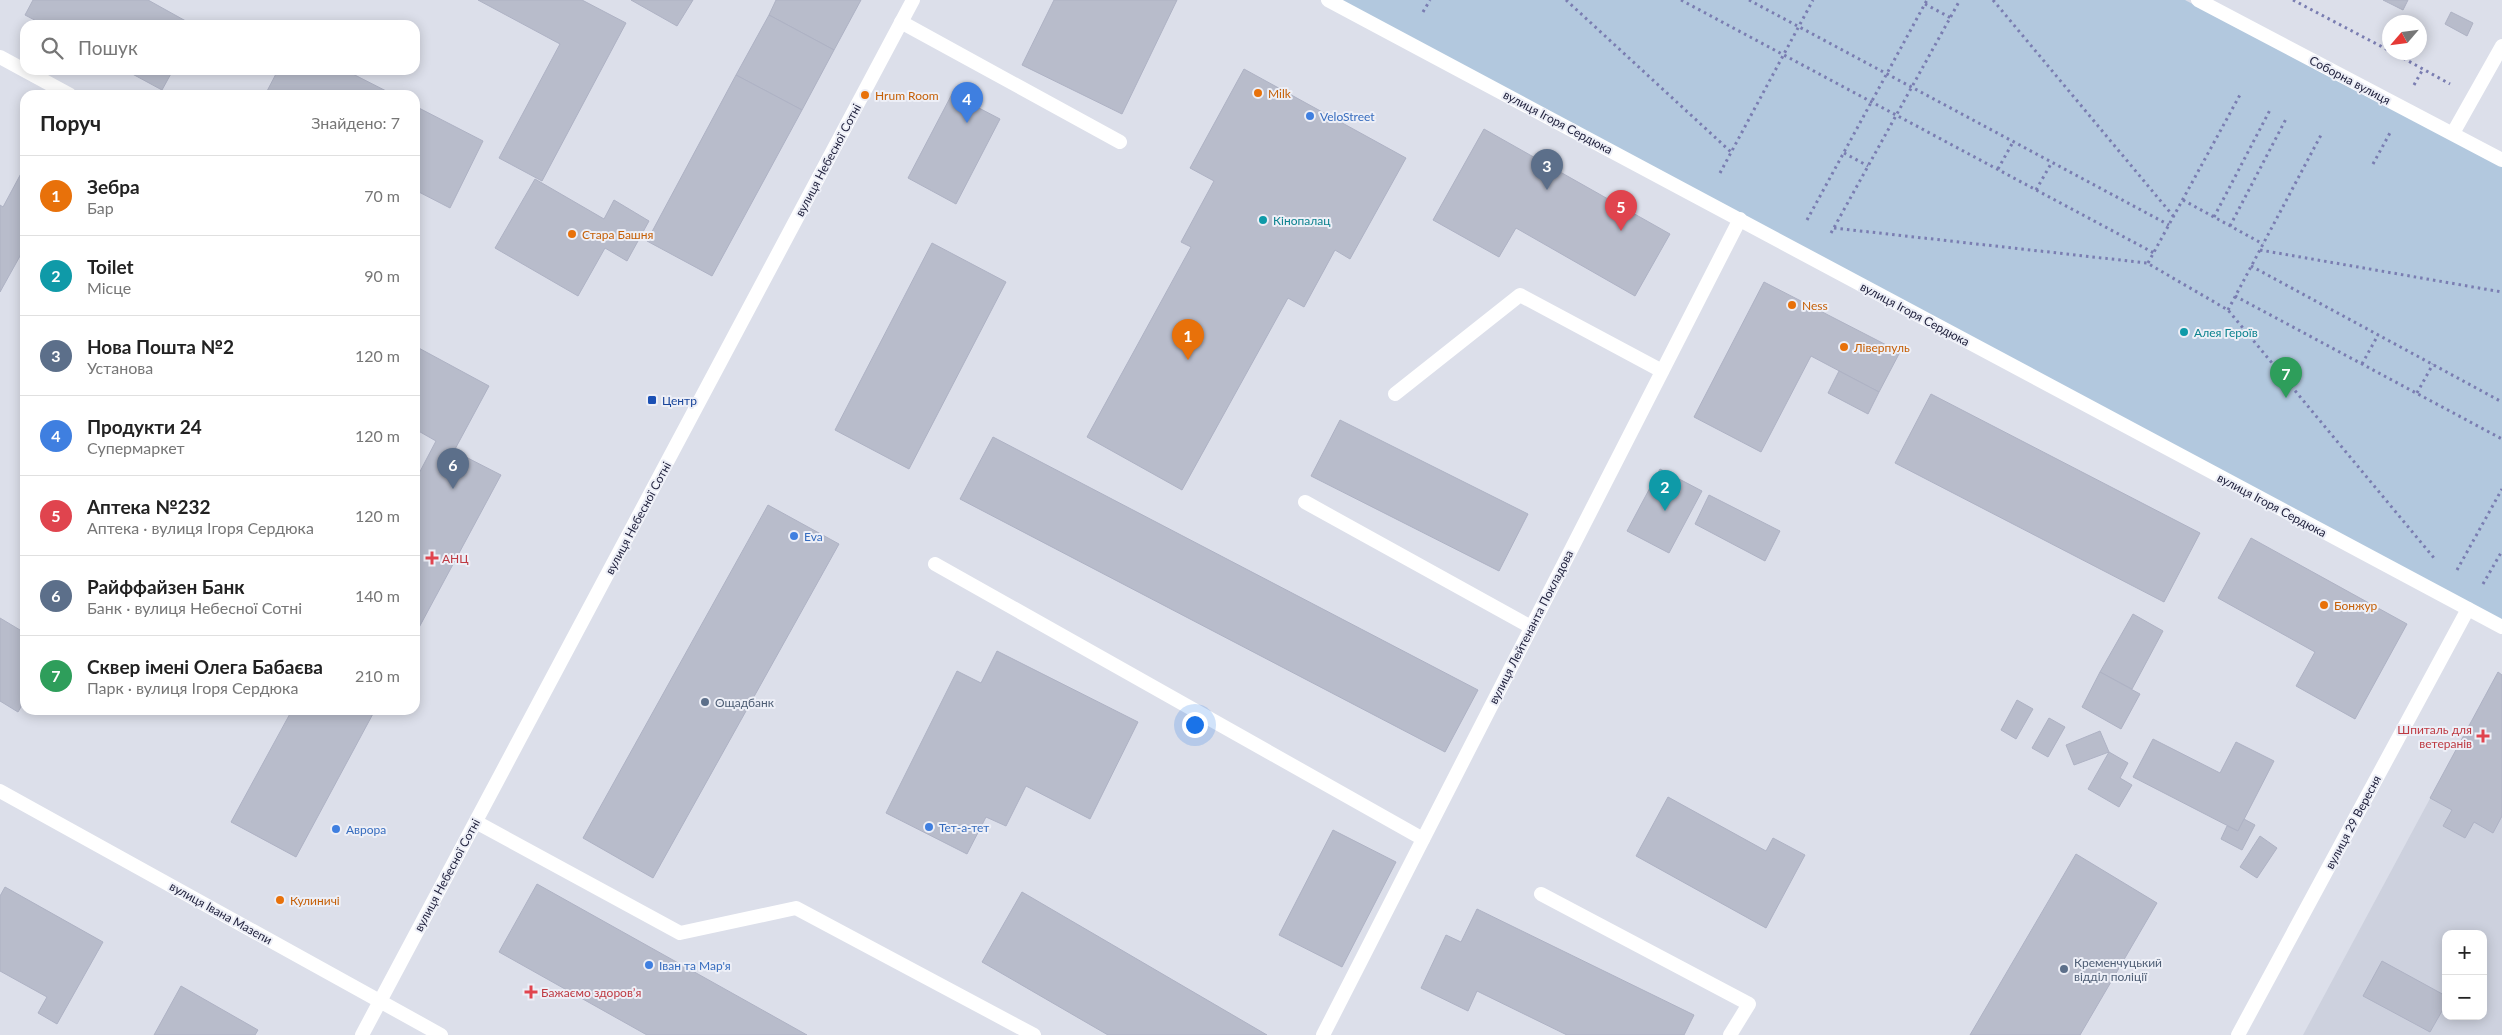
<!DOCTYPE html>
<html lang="uk">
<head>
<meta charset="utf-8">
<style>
  :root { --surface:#fff; --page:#f6f6f6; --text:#222; --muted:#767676; --line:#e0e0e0; --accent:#1a73e8 }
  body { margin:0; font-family:Lato,sans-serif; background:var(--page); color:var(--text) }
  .controls { position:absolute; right:15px; bottom:15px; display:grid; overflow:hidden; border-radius:10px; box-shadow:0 2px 12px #0003 }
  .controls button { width:45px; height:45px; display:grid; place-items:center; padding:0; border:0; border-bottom:1px solid var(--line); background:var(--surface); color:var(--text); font:25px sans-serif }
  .compass { position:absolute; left:2382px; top:15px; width:45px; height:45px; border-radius:50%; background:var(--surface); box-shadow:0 2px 12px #0003; rotate:242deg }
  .you { position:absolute; left:1194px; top:724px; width:18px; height:18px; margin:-12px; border:4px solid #fff; border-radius:50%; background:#1a73e8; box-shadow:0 0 0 8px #1a73e833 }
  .badge { display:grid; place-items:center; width:32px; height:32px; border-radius:50%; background:var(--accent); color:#fff; font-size:16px; font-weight:700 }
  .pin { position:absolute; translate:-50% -41px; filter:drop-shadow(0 1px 2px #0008) }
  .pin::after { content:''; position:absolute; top:26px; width:18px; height:15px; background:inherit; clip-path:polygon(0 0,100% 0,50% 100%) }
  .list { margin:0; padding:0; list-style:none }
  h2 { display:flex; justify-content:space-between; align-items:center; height:65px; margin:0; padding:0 20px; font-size:21px }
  h2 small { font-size:16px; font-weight:400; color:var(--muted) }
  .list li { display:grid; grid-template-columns:32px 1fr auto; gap:15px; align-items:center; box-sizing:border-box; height:80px; padding:0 20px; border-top:1px solid var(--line) }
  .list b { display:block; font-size:19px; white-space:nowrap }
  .list p { margin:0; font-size:16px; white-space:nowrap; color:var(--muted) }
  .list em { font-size:16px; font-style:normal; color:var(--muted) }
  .icon { flex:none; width:28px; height:28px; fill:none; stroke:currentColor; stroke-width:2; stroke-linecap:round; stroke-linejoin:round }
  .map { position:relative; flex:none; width:2502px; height:1035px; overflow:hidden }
  .search { position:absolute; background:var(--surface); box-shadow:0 2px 12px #0003; left:20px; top:20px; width:400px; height:55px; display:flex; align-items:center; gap:12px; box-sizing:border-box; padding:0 18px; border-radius:15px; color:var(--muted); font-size:19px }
  .panel { position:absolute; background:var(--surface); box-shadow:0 2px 12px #0003; left:20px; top:90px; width:400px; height:625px; border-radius:15px }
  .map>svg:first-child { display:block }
  .built { fill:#cdd1de; fill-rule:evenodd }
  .green { fill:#b2c8de }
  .building { fill:#b8bccb; stroke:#aeb2c4 }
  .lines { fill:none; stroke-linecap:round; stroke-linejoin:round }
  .path { stroke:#7a7db1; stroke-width:3; stroke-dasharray:2.5 4; stroke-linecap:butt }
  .service { stroke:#fff; stroke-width:14 }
  .minor { stroke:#fff; stroke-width:14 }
  .tertiary { stroke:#fff; stroke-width:14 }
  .food-dot { fill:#e8710a; stroke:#edeff7; stroke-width:2 }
  .shop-dot { fill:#3f7fe0; stroke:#edeff7; stroke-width:2 }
  .culture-dot { fill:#0f9aa8; stroke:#edeff7; stroke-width:2 }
  .transit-dot { fill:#1a4fb4; stroke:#edeff7; stroke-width:2 }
  .health-dot { fill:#e0444e; stroke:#edeff7; stroke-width:2 }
  .service-dot { fill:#5c6f8a; stroke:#edeff7; stroke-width:2 }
  .labels { text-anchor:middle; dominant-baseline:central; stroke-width:4; stroke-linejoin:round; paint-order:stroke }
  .street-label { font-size:12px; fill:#1d1e3a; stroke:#edeff7 }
  .food-label { font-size:12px; fill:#c56008; stroke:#edeff7; text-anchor:start }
  .shop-label { font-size:12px; fill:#366cbe; stroke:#edeff7; text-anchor:start }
  .culture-label { font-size:12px; fill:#0d838f; stroke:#edeff7; text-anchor:start }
  .transit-label { font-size:12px; fill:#164399; stroke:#edeff7; text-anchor:start }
  .health-label { font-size:12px; fill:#be3a42; stroke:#edeff7; text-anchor:start }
  .service-label { font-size:12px; fill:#4e5e75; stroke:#edeff7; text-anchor:start }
</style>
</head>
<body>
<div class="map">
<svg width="2502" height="1035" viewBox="0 0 2502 1035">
  <rect width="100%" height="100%" fill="#dcdfea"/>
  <!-- built -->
  <path class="built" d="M2498 672 2502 675V1035H2303ZM2446 934H2483V1016H2446Z"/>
  <!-- green -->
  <polygon class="green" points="1324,0 2185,0 2502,167 2502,629"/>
  <!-- building -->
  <g class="building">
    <polygon points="33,0 148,0 193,25 44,25 25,15"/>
    <polygon points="478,0 582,0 626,23 542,181 499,158 560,44"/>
    <polygon points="631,0 693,0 677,26"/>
    <polygon points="776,0 861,0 834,50 769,15"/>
    <polygon points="1054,0 1177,0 1122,114 1022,65"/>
    <polygon points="2383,0 2408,0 2403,10"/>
    <polygon points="2451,12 2473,23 2467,36 2445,24"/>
    <polygon points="769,15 834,50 802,110 736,75"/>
    <polygon points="1244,69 1406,158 1350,259 1335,250 1304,307 1288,298 1182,490 1087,437 1191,247 1181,242 1214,181 1190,168"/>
    <polygon points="125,70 173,70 162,90"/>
    <polygon points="278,70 345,70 394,95 265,95"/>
    <polygon points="736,75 802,110 712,276 647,241"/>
    <polygon points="952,94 1000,119 956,204 908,178"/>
    <polygon points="415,106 483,141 450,208 415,190"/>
    <polygon points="1484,129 1670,234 1635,296 1516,228 1499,257 1433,220"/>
    <polygon points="25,166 25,247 0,292 0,205 3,207"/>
    <polygon points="535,179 604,219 614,200 649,221 627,261 605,248 578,296 495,248"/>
    <polygon points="932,243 1006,282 909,469 835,430"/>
    <polygon points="1764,282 1900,352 1879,392 1811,356 1761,452 1694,417"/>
    <polygon points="415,346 489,386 454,451 501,475 415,635 415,481 436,441 415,429"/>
    <polygon points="1839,371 1879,392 1868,414 1828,393"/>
    <polygon points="1931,394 2200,533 2164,602 1895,463"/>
    <polygon points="1340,420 1528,514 1499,571 1311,476"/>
    <polygon points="993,437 1478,690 1445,752 960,499"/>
    <polygon points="1660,469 1702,491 1669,553 1627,531"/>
    <polygon points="1709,495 1780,531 1765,561 1695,524"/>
    <polygon points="768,505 839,544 653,878 583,838"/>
    <polygon points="2251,538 2407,624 2355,719 2296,686 2315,652 2218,598"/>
    <polygon points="2133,614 2163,631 2132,689 2100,672"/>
    <polygon points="0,618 25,633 25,700 18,712 0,701"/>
    <polygon points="997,651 1138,722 1090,819 1026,786 1006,826 986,817 967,854 886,813 957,671 981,683"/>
    <polygon points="2100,672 2140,694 2121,729 2082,707"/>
    <polygon points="2498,672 2502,675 2502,816 2493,833 2474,822 2465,838 2443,826 2452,810 2430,798"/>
    <polygon points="2017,700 2033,709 2016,739 2001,730"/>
    <polygon points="292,710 375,710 296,857 231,822"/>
    <polygon points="2049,718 2065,727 2048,757 2032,748"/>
    <polygon points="2100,731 2109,752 2074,765 2066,745"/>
    <polygon points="2153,739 2220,773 2236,742 2274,761 2238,831 2133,777"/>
    <polygon points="2109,752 2128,763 2120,778 2132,785 2119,807 2088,789"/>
    <polygon points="1668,797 1766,851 1773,838 1805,855 1766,928 1636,856"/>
    <polygon points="2244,819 2255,825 2242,850 2221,839 2227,826 2238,831"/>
    <polygon points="1333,830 1396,862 1342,967 1279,935"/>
    <polygon points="2260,836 2277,848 2257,878 2240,867"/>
    <polygon points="2076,854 2157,903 2080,1035 1970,1035"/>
    <polygon points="537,884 807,1035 647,1035 499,952"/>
    <polygon points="5,887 103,942 57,1024 38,1013 47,997 0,971 0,896"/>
    <polygon points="1022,892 1267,1035 1108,1035 982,962"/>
    <polygon points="1477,909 1694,1015 1684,1035 1567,1035 1477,991 1468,1011 1421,988 1446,935 1461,942"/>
    <polygon points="2382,961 2446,996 2446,1004 2430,1032 2363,996"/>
    <polygon points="181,986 258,1030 255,1035 154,1035"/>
  </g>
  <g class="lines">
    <!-- path -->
    <g class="path">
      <polyline points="1566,0 1731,152"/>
      <polyline points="1681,0 2154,253"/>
      <polyline points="1749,0 2169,225"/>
      <polyline points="1993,0 2174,217"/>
      <polyline points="2293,0 2390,51"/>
      <polyline points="1925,4 1951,18"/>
      <polyline points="1423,12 1430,0"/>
      <polyline points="2392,52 2450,84"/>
      <polyline points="2414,85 2423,69"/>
      <polyline points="1844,153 1868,166"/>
      <polyline points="2373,164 2391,131"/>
      <polyline points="1998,169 2013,142"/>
      <polyline points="1720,173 1813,0"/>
      <polyline points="2036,190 2052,162"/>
      <polyline points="2183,200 2263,244"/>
      <polyline points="2214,217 2271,108"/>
      <polyline points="1807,220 1927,0"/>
      <polyline points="2230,226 2287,117"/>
      <polyline points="1834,228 2147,263 2228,310 2434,558"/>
      <polyline points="1831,233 1960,0"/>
      <polyline points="2260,250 2502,292"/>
      <polyline points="2148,263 2241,93"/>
      <polyline points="2251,266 2502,402"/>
      <polyline points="2235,296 2502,439"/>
      <polyline points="2228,310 2321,135"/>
      <polyline points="2362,364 2378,335"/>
      <polyline points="2417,393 2433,364"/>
      <polyline points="2457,570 2502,489"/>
      <polyline points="2483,584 2502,551"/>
    </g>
    <!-- service -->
    <g class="service">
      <polyline points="901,22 1120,142"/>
      <polyline points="1395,394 1520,295 1662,371"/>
      <polyline points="1305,502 1531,627"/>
      <polyline points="935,564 1423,839"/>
      <polyline points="476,822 680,933 796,908 1034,1035"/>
      <polyline points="1541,894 1749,1004 1730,1035"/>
    </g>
    <!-- minor -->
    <g class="minor">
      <polyline points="0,57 70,95"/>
      <polyline points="2453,133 2502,46"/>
      <polyline points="0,791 441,1035"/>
      <polyline points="1323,1035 1740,219"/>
      <polyline points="2238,1035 2468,609"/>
    </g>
    <!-- tertiary -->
    <g class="tertiary">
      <polyline points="1328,0 2502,627"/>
      <polyline points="2198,0 2502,160"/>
      <polyline points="362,1035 913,0"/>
    </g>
  </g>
  <!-- markers -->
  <g class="food-dot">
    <circle cx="1258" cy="93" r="5"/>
    <circle cx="865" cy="95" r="5"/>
    <circle cx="572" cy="234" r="5"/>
    <circle cx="1792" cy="305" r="5"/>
    <circle cx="1844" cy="347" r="5"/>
    <circle cx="2324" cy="605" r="5"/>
    <circle cx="280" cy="900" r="5"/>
  </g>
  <g class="shop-dot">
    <circle cx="1310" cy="116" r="5"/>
    <circle cx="794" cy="536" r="5"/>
    <circle cx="929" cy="827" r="5"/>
    <circle cx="336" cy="829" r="5"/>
    <circle cx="649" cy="965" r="5"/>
  </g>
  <g class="culture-dot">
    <circle cx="1263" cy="220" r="5"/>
    <circle cx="2184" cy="332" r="5"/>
  </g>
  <rect class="transit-dot" x="647" y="395" width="10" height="10" rx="2.5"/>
  <g class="health-dot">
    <path d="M429.5 550.5h5v5h5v5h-5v5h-5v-5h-5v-5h5z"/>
    <path d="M2480.5 728.5h5v5h5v5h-5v5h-5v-5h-5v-5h5z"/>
    <path d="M528.5 984.5h5v5h5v5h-5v5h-5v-5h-5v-5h5z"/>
  </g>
  <g class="service-dot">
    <circle cx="705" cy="702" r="5"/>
    <circle cx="2064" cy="969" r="5"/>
  </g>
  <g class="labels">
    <!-- street labels -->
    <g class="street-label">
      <text transform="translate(2350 80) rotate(28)">Соборна вулиця</text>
      <text transform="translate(1558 122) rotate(28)">вулиця Ігоря Сердюка</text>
      <text transform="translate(828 160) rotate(-62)">вулиця Небесної Сотні</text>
      <text transform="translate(1915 314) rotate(28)">вулиця Ігоря Сердюка</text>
      <text transform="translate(2272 505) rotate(28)">вулиця Ігоря Сердюка</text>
      <text transform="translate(638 518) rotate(-62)">вулиця Небесної Сотні</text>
      <text transform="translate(1531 627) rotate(-63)">вулиця Лейтенанта Покладова</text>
      <text transform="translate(2353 822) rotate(-62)">вулиця 29 Вересня</text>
      <text transform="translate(447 875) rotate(-62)">вулиця Небесної Сотні</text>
      <text transform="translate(221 913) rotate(29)">вулиця Івана Мазепи</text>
    </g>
    <!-- food labels -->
    <g class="food-label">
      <text x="1268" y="93">Milk</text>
      <text x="875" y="95">Hrum Room</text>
      <text x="582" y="234">Стара Башня</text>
      <text x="1802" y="305">Ness</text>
      <text x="1854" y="347">Ліверпуль</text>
      <text x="2334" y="605">Бонжур</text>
      <text x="290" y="900">Кулиничі</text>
    </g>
    <!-- shop labels -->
    <g class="shop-label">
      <text x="1320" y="116">VeloStreet</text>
      <text x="804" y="536">Eva</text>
      <text x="939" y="827">Тет-а-тет</text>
      <text x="346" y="829">Аврора</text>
      <text x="659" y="965">Іван та Мар'я</text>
    </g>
    <!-- culture labels -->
    <g class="culture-label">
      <text x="1273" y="220">Кінопалац</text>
      <text x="2194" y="332">Алея Героїв</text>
    </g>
    <!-- transit labels -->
    <g class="transit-label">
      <text x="662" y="400">Центр</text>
    </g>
    <!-- health labels -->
    <g class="health-label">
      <text x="442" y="558">АНЦ</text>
      <text x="2472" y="729" text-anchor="end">Шпиталь для<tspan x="2472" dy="14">ветеранів</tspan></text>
      <text x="541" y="992">Бажаємо здоровʼя</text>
    </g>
    <!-- service labels -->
    <g class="service-label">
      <text x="715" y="702">Ощадбанк</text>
      <text x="2074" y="962">Кременчуцький<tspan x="2074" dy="14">відділ поліції</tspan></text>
    </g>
  </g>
</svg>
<div class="controls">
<button>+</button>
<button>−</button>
</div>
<svg class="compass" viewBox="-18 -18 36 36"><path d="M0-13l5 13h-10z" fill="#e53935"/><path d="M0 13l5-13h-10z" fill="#767676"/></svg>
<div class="you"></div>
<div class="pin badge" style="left:1188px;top:360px;background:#e8710a">1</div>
<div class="pin badge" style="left:1665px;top:511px;background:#0f9aa8">2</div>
<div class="pin badge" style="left:1547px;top:190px;background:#5c6f8a">3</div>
<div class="pin badge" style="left:967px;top:123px;background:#3f7fe0">4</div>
<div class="pin badge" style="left:1621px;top:231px;background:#e0444e">5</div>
<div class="pin badge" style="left:453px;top:489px;background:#5c6f8a">6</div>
<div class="pin badge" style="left:2286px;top:398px;background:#2e9e5b">7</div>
<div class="search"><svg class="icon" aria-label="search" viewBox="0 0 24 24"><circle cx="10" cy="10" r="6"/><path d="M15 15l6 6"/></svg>Пошук</div>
<section class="panel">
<h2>Поруч<small>Знайдено: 7</small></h2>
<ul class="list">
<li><span class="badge" style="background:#e8710a">1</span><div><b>Зебра</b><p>Бар</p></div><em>70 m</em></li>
<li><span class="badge" style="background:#0f9aa8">2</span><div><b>Toilet</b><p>Місце</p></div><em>90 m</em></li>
<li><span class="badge" style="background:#5c6f8a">3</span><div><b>Нова Пошта №2</b><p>Установа</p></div><em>120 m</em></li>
<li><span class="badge" style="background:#3f7fe0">4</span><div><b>Продукти 24</b><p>Супермаркет</p></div><em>120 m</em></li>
<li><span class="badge" style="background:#e0444e">5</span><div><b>Аптека №232</b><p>Аптека · вулиця Ігоря Сердюка</p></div><em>120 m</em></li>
<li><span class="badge" style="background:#5c6f8a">6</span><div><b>Райффайзен Банк</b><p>Банк · вулиця Небесної Сотні</p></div><em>140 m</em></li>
<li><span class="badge" style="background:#2e9e5b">7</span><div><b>Сквер імені Олега Бабаєва</b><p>Парк · вулиця Ігоря Сердюка</p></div><em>210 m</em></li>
</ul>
</section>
</div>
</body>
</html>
